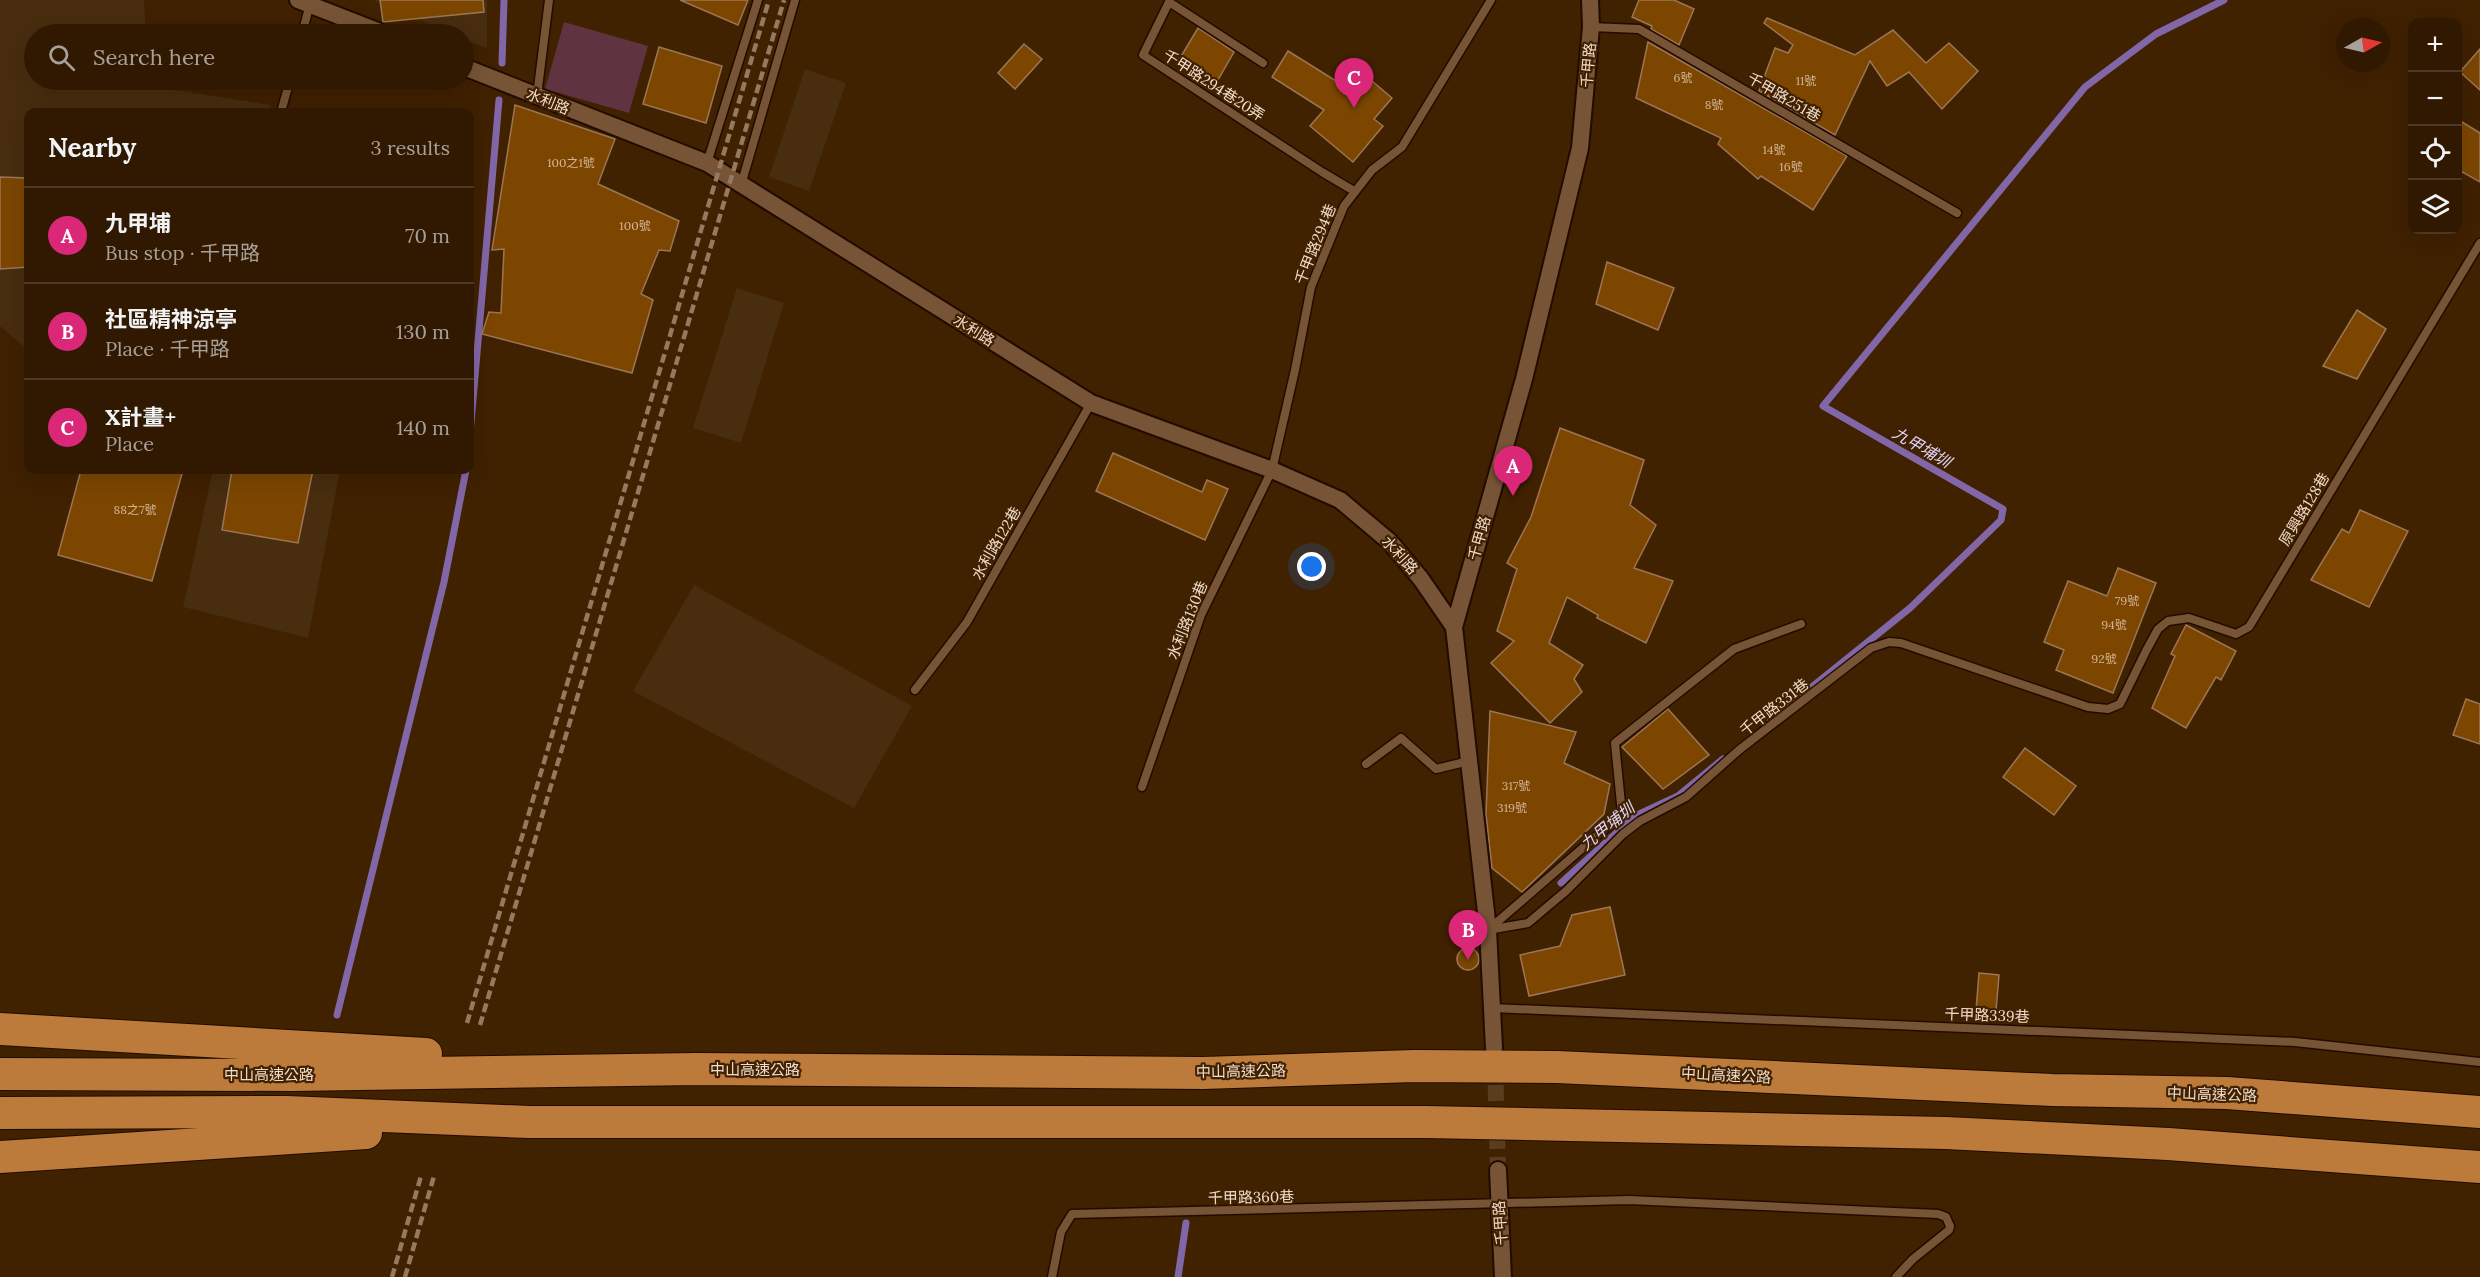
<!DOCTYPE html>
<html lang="en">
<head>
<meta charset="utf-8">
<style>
  :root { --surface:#301900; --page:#3c260f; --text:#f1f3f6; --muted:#a8a099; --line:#4b3822; --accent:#db2777 }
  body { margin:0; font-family:Lora,"Noto Sans TC",serif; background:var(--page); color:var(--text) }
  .controls { position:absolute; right:18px; top:18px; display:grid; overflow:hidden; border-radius:12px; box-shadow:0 6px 24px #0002 }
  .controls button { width:54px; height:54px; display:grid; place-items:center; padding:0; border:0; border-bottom:2px solid var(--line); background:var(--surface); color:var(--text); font:30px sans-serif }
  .compass { position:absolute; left:2336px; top:18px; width:54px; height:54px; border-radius:50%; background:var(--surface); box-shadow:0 6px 24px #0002; rotate:82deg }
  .you { position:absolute; left:1312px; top:567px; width:21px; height:21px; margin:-15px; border:4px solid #fff; border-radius:50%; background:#1a73e8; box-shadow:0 0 0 9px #1a73e833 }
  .badge { display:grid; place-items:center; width:39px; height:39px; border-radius:50%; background:var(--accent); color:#fff; font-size:20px; font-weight:700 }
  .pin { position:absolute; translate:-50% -50px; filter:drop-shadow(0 2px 3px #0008) }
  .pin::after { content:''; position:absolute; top:32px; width:21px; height:18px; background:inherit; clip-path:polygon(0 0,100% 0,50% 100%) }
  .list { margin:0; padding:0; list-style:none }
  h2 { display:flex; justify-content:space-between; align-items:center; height:78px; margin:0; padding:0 24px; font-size:26px }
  h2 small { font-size:20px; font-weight:400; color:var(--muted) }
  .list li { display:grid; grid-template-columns:39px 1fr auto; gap:18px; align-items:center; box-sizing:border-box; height:96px; padding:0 24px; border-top:2px solid var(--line) }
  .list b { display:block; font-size:22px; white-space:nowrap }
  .list p { margin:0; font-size:20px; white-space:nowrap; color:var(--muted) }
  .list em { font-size:20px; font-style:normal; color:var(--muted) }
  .icon { flex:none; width:33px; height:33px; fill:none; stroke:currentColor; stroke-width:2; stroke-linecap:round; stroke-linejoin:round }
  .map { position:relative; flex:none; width:2480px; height:1277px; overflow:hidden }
  .search { position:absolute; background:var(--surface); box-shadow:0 6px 24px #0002; left:24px; top:24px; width:450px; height:66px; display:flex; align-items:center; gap:15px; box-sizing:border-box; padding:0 21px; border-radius:33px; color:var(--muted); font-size:22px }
  .panel { position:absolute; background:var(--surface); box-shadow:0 6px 24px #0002; left:24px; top:108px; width:450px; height:366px; border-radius:12px }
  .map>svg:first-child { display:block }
  .built { fill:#482d0f }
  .green { fill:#5f3340 }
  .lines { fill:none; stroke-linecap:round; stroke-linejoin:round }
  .stream { stroke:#8267a8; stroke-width:7 }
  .building { fill:#7c4600; stroke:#9b7656; stroke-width:1.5 }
  .street-tunnel { stroke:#5a3d1e; stroke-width:16; stroke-dasharray:16 8; stroke-linecap:butt }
  .lane-casing { stroke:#220c00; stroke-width:11 }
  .street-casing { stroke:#220c00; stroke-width:20 }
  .highway-casing { stroke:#220c00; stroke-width:34 }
  .lane { stroke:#775435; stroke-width:8 }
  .street { stroke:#775435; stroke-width:16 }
  .highway { stroke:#bc7b3b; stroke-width:32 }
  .rail { stroke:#947a60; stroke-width:4.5; stroke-dasharray:9 4.5; stroke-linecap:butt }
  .labels { text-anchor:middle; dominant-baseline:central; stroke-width:4.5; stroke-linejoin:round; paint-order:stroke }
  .number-label { font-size:12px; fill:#d3b698 }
  .street-label { font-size:15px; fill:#f0dbca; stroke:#402100 }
  .water-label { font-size:16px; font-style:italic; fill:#e1d3f8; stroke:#402100 }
</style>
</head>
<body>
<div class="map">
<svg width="2480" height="1277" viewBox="0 0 2480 1277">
  <rect width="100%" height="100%" fill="#402100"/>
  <!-- built -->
  <g class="built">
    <polygon points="0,0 144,0 146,34 34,34 34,80 149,80 150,86 270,105 270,112 28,112 28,350 0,326"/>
    <polygon points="373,0 487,0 487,48 464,39 464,34 454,34"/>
    <polygon points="805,69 846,83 809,191 769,177"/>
    <polygon points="737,288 784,303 741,443 693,428"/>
    <polygon points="213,470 340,470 308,638 183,607"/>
    <polygon points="694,585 912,706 854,808 633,691"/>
  </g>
  <!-- green -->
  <polygon class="green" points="564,22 648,46 629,113 545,89"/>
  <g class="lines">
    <!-- stream -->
    <g class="stream">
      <polyline points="502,63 504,0"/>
      <polyline points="470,434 499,100"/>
      <polyline points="1771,720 1910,608 2001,520 2003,509 1823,406 2085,87 2156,34 2224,0"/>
      <polyline points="1561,883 1635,816 1678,796 1723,759"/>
      <polyline points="337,1015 444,582 466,470"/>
      <polyline points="1178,1277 1186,1223"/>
    </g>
  </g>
  <!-- building -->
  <g class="building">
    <polygon points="380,0 483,0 484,12 383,22"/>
    <polygon points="680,0 748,0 738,25"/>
    <polygon points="1639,0 1674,0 1694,9 1679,45 1651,29 1652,26 1632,17"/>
    <polygon points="1767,18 1855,55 1893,30 1926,63 1949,43 1978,71 1942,109 1909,72 1887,86 1870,61 1835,135 1759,91 1775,48 1788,53 1793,45 1764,23"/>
    <polygon points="1198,28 1234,52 1215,85 1177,63"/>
    <polygon points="1648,42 1847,156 1813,210 1761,176 1758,179 1718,144 1721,138 1636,98"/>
    <polygon points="1024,44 1042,59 1015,89 998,73"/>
    <polygon points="659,47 722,66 706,123 643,104"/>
    <polygon points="2480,49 2480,90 2460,72"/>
    <polygon points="1288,51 1344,86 1358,69 1392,98 1374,119 1383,126 1353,162 1310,126 1324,110 1272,77"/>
    <polygon points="515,105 615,139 598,184 679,221 670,251 659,250 641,294 653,300 632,373 482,334 489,312 501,313 504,249 492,250"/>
    <polygon points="2457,119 2480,133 2480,182 2457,169"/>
    <polygon points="0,177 28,178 28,267 0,269"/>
    <polygon points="1607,262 1674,288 1658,330 1596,304"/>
    <polygon points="2357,310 2386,329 2357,379 2323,366"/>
    <polygon points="1560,428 1644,460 1630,505 1656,525 1634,568 1673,581 1646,643 1597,618 1598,615 1567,597 1549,643 1583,665 1574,679 1582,692 1550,723 1491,663 1514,641 1497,631 1517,569 1507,563 1531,517"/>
    <polygon points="1113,453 1202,492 1207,480 1228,489 1205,540 1096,491"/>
    <polygon points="81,470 183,470 152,581 58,555"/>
    <polygon points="232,470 313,470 298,543 222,530"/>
    <polygon points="2360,510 2408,531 2369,607 2311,580 2342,529 2349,533"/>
    <polygon points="2118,568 2156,583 2113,693 2056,670 2064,650 2044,642 2068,581 2107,596"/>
    <polygon points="2186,625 2236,651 2221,680 2216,677 2186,728 2152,708 2175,656 2171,654"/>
    <polygon points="2466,699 2480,704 2480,744 2453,735"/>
    <polygon points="1668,709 1709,755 1663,789 1622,747"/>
    <polygon points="1490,711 1576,732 1564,763 1610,784 1604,814 1522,892 1492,868 1486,814"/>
    <polygon points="2025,748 2076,786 2054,815 2003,777"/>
    <polygon points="1610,907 1625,975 1529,996 1520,955 1560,946 1572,915"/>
    <circle cx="1468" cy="959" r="11"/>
    <polygon points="1979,973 1999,975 1996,1011 1976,1010"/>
  </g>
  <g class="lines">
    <!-- street-tunnel -->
    <polyline class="street-tunnel" points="1495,1061 1498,1170"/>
    <!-- lane casing -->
    <g class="lane-casing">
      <g id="lane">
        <polyline points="1591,27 1639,29 1957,213"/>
        <polyline points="302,34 310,4"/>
        <polyline points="1263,63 1169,2 1143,55 1322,172 1354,191"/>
        <polyline points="537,96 549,0"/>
        <polyline points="281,112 290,80"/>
        <polyline points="707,163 758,0"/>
        <polyline points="741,185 795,0"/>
        <polyline points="915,690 967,622 1091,403"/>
        <polyline points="1366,764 1401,738 1436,769 1469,761"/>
        <polyline points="1142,787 1201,615 1272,470 1295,370 1311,287 1344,206 1372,170 1402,147 1491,0"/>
        <polyline points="1488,930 1528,923 1566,891 1623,834 1640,821 1686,797 1739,750 1871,648 1889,642 1901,643 2088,707 2108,709 2120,704 2146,651 2158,629 2168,621 2189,618 2236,634 2249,627 2480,243"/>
        <polyline points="1488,930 1622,814 1615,743 1734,649 1801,624"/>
        <polyline points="1492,1008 2295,1042 2480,1062"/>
        <polyline points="1052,1277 1061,1232 1072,1214 1629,1200 1938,1214 1946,1217 1950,1226 1949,1230 1913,1259 1896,1277"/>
      </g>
    </g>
    <!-- street casing -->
    <g class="street-casing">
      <g id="street">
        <polyline points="298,0 385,34"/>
        <polyline points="464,67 707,163 1091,403 1272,470 1340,500 1390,542 1421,579 1454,627"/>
        <polyline points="1494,1048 1488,930 1454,627 1524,379 1580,148 1591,27 1590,0"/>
        <polyline points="1498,1170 1503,1277"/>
      </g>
    </g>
    <!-- highway casing -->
    <g class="highway-casing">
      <g id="highway">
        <polyline points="0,1029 426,1054"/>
        <polyline points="0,1074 292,1075 696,1069 1203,1073 1414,1066 1557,1067 2052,1090 2227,1093 2480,1112"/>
        <polyline points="0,1113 287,1112 529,1122 1426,1122 1946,1133 2168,1144 2480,1167"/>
        <polyline points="0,1157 366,1133"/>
      </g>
    </g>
    <!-- lane -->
    <use href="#lane" class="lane"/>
    <!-- street -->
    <use href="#street" class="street"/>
    <!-- highway -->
    <use href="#highway" class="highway"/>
    <!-- rail -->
    <g class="rail">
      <polyline points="467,1023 769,0"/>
      <polyline points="480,1025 784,0"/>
      <polyline points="392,1277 421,1176"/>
      <polyline points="405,1277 434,1176"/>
    </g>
  </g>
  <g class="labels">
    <!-- number labels -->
    <g class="number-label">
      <text x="1683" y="77">6號</text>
      <text x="1806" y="80">11號</text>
      <text x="1714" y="104">8號</text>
      <text x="1774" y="149">14號</text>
      <text x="571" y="162">100之1號</text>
      <text x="1791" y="166">16號</text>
      <text x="635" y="225">100號</text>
      <text x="135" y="509">88之7號</text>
      <text x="2127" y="600">79號</text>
      <text x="2114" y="624">94號</text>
      <text x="2104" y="658">92號</text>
      <text x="1516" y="785">317號</text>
      <text x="1512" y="807">319號</text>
    </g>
    <!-- street labels -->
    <g class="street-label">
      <text transform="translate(1588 65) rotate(-85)">千甲路</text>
      <text transform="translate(1214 85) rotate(33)">千甲路294巷20弄</text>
      <text transform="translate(1784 97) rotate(30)">千甲路251巷</text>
      <text transform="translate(548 101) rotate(22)">水利路</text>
      <text transform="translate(1315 244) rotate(-68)">千甲路294巷</text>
      <text transform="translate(974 330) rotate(32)">水利路</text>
      <text transform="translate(2304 509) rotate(-59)">原興路128巷</text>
      <text transform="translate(1479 538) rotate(-74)">千甲路</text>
      <text transform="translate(996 543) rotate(-60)">水利路122巷</text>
      <text transform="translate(1400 555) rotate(48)">水利路</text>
      <text transform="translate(1187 620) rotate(-68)">水利路130巷</text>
      <text transform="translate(1774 707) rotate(-38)">千甲路331巷</text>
      <text transform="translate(1987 1015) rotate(2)">千甲路339巷</text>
      <text x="755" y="1069">中山高速公路</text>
      <text transform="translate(1241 1071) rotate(-1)">中山高速公路</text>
      <text x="269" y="1074">中山高速公路</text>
      <text transform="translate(1726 1075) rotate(3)">中山高速公路</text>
      <text transform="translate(2212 1094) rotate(2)">中山高速公路</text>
      <text transform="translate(1251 1197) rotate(-1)">千甲路360巷</text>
      <text transform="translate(1500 1223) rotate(-94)">千甲路</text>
    </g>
    <!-- water labels -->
    <g class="water-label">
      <text transform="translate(1922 447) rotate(30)">九甲埔圳</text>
      <text transform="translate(1607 826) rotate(-39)">九甲埔圳</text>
    </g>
  </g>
</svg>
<div class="controls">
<button>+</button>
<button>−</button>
<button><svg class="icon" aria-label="locate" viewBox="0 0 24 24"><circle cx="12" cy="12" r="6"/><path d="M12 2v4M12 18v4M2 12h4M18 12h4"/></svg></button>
<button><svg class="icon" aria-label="layers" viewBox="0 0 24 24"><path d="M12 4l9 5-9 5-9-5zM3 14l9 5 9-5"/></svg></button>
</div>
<svg class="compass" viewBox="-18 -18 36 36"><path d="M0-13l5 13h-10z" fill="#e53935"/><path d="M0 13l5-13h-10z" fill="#a8a099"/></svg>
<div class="you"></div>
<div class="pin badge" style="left:1513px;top:496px">A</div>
<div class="pin badge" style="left:1468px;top:960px">B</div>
<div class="pin badge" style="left:1354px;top:108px">C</div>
<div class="search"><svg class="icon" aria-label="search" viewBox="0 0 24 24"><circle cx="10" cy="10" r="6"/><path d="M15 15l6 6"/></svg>Search here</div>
<section class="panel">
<h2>Nearby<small>3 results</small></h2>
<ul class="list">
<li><span class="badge">A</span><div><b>九甲埔</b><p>Bus stop · 千甲路</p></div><em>70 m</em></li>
<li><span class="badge">B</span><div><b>社區精神涼亭</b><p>Place · 千甲路</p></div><em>130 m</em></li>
<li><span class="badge">C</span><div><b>X計畫+</b><p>Place</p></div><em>140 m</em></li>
</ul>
</section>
</div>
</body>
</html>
